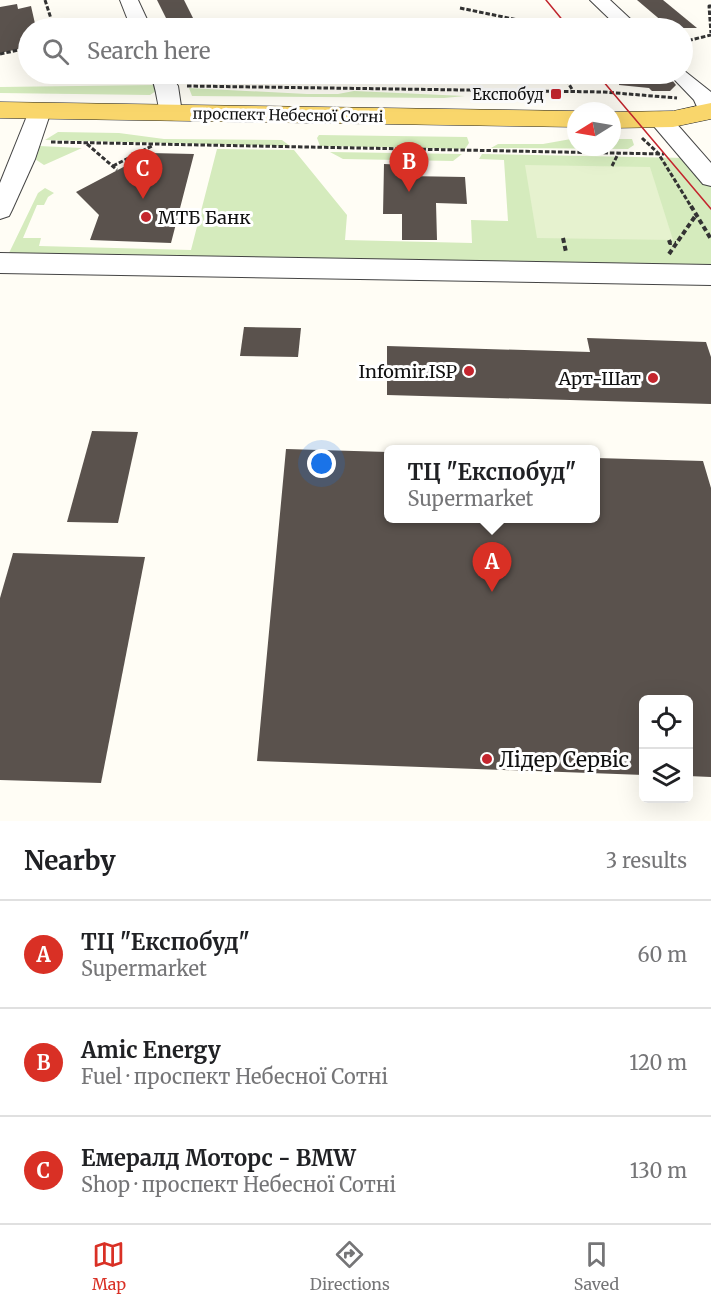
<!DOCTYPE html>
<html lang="en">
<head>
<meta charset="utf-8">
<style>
  :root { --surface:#fff; --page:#f6f6f6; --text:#202124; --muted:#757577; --line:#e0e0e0; --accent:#d93025 }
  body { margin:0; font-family:Merriweather,serif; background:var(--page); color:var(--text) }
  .controls { position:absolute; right:18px; bottom:18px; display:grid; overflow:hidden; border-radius:9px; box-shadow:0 6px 24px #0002 }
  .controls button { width:54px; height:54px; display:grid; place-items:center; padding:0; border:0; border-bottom:2px solid var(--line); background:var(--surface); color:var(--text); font:30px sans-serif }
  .compass { position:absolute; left:567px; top:102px; width:54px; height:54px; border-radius:50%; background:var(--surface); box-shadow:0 6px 24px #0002; rotate:259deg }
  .you { position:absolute; left:322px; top:464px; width:21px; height:21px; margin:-15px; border:4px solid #fff; border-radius:50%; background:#1a73e8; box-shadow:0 0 0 9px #1a73e833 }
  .badge { display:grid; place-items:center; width:39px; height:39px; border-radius:50%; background:var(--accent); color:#fff; font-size:20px; font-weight:700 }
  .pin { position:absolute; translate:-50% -50px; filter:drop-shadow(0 2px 3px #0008) }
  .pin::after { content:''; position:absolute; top:32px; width:21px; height:18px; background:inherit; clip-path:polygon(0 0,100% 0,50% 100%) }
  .popup { position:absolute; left:384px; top:445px; width:216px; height:78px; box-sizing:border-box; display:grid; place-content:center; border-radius:9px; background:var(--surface); filter:drop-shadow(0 2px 4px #0005); font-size:20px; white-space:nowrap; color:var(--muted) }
  .popup b { font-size:22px; color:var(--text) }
  .popup::after { content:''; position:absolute; left:50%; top:100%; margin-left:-12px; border:12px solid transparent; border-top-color:var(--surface) }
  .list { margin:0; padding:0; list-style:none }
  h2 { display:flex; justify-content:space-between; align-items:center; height:78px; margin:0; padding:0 24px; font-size:26px }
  h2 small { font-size:20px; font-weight:400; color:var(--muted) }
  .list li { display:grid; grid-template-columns:39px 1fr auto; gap:18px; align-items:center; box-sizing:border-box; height:108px; padding:0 24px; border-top:2px solid var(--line) }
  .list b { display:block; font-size:22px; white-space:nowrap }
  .list p { margin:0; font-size:20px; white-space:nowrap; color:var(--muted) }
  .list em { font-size:20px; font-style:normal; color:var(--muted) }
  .icon { flex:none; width:33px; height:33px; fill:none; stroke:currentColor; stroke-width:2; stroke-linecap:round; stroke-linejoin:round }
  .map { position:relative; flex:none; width:711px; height:821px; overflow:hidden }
  .search { position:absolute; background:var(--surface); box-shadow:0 6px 24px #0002; left:18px; right:18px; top:18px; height:66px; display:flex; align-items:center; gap:15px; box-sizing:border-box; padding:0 21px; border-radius:33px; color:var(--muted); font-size:22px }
  .sheet { height:402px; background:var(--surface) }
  nav { display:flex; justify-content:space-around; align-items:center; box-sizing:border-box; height:84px; border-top:2px solid var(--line); background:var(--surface); font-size:16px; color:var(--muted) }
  nav a { display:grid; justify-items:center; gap:3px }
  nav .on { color:var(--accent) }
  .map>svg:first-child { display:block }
  .green { fill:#d5ebbd }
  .pitch { fill:#e6f2cf }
  .building { fill:#5a524d }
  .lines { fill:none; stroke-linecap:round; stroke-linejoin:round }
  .minor-casing { stroke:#444; stroke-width:2 }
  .major-casing { stroke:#222; stroke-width:1 }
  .path-far1 { stroke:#333; stroke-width:3; stroke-dasharray:4.5 2; stroke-linecap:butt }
  .path { stroke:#333; stroke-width:4; stroke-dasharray:5 3; stroke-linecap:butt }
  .minor { fill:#fff; fill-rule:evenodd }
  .major { fill:#f9d66b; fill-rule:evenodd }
  .tram { stroke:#c4262e; stroke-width:1.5 }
  .poi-dot { fill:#c4262e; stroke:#fff; stroke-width:2 }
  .labels { text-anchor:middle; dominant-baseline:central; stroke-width:6; stroke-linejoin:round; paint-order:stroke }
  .far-poi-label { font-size:15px; fill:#111; stroke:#fff; text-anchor:end }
  .far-street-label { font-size:15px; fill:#111; stroke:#fff }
  .poi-label { font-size:18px; fill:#111; stroke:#fff; text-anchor:end }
  .near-poi-label { font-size:21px; fill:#111; stroke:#fff; text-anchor:start }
</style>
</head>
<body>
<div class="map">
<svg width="711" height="821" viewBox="0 0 711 821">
  <rect width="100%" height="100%" fill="#fffdf5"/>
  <!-- green -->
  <g class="green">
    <polygon points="155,85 156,91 150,95 0,93 0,87"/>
    <polygon points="189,88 307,94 338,94 354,91 465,96 444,98 192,96"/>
    <polygon points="58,132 119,133 164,139 282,140 290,146 45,140"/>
    <polygon points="319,135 467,137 469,143 465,149 320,146 317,138"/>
    <polygon points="571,139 576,139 576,147 612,147 612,139 632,139 634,145 628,149 491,148 498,144 543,144"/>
    <polygon points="39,146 82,148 44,165 35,159"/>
    <polygon points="217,149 294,150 347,215 345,240 472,243 471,220 508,221 504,160 479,159 482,154 687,158 711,186 711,267 9,253 38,193 45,188 54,193 48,197 44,205 37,205 23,238 41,238 39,246 191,250"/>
    <polygon points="330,152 462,154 453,161 343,159"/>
  </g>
  <!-- pitch -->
  <polygon class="pitch" points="525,165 650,167 673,240 537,238"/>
  <!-- building -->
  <g class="building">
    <polygon points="157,0 184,0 198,28 171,28"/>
    <polygon points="637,0 663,0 697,28 670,28"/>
    <polygon points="17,4 18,9 31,6 36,28 28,28 28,47 0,53 0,7"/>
    <polygon points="620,74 667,74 676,85 670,91 652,91 649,88 619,85"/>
    <polygon points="150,153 194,154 171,243 90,240 99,215 76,192"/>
    <polygon points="384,164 407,165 406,176 465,177 467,204 436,203 437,240 402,240 402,214 383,214"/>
    <polygon points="244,327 301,328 298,357 240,356"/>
    <polygon points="587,338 706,342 711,357 711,404 387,395 387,346 590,352"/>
    <polygon points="92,431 138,432 118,523 67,522"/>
    <polygon points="286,449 388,452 388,519 596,519 596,458 703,461 711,488 711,777 688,776 688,699 644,699 644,775 257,761"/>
    <polygon points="13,553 145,557 101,783 0,780 0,598"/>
  </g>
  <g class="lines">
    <!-- minor casing -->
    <g class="minor-casing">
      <g id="minor">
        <polygon points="120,0 138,0 151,28 131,28"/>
        <polygon points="590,0 610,0 640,28 619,28"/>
        <polygon points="682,69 711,92 711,117 701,116 694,100 669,74 682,74"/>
        <path d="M150 74H170L178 86 182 113 179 118 171 120 163 118C156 106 158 90 150 74Z"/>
        <polygon points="40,104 48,106 51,111 35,159 12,210 9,216 0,219 0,183 29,111 32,106"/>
        <polygon points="660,112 668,114 711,163 711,186 703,184 652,124 649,119 652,114"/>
        <polygon points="0,253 711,265 711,285 0,273"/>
      </g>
    </g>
    <!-- major casing -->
    <g class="major-casing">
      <g id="major">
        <polygon points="0,102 576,111 576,127 0,118"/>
        <polygon points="711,103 711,119 673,127 612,128 612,112 673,111"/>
      </g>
    </g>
    <!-- path-far1 -->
    <g class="path-far1">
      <polyline points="45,0 54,28"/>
      <polyline points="711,6 709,6 711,33"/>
      <polyline points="460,8 557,28"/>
      <polyline points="682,42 711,35"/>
      <polyline points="0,54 28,48"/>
      <polyline points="563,74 573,91"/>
      <polyline points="187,86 604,92 677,98"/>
      <polyline points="642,138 658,153 692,208"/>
      <polyline points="51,142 664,154"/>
      <polyline points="87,144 117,170"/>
      <polyline points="113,166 152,146"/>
      <polyline points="612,166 618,154"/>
    </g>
    <!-- path -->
    <g class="path">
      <polyline points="691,206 711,239"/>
      <polyline points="563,238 566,252"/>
      <polyline points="669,240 670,243 676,243"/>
      <polyline points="669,254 696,215"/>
    </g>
    <!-- minor -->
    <use href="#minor" class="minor"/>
    <!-- major -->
    <use href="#major" class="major"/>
    <!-- tram -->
    <g class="tram">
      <polyline points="546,0 569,28"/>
      <polyline points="597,74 711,209"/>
    </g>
  </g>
  <!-- markers -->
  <g class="poi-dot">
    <rect x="550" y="88" width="12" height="12" rx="3"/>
    <circle cx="146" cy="217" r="6"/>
    <circle cx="469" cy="371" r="6"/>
    <circle cx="653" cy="378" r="6"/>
    <circle cx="487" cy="759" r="6"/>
  </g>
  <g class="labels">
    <!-- far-poi labels -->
    <g class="far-poi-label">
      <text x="544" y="94">Експобуд</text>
    </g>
    <!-- far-street labels -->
    <g class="far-street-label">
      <text transform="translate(288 115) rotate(1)">проспект Небесної Сотні</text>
    </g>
    <!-- poi labels -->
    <g class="poi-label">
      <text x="158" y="217" text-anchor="start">МТБ Банк</text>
      <text x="457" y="371">Infomir.ISP</text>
      <text x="641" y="378">Арт-Шат</text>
    </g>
    <!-- near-poi labels -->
    <g class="near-poi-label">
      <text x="499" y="759">Лідер Сервіс</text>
    </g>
  </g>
</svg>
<div class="controls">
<button><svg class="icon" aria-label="locate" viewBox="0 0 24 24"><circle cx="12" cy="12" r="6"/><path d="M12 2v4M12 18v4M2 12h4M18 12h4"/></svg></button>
<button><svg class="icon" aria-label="layers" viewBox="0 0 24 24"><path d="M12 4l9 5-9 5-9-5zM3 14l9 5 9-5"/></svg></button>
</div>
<svg class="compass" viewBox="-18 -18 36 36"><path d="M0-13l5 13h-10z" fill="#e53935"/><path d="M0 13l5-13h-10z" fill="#757577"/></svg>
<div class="you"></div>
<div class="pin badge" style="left:492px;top:592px">A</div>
<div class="popup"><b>ТЦ &quot;Експобуд&quot;</b>Supermarket</div>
<div class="pin badge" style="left:409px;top:192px">B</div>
<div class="pin badge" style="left:143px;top:199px">C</div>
<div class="search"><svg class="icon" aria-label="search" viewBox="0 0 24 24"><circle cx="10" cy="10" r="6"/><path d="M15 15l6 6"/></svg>Search here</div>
</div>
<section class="sheet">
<h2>Nearby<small>3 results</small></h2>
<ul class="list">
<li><span class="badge">A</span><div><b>ТЦ &quot;Експобуд&quot;</b><p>Supermarket</p></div><em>60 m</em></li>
<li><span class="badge">B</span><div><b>Amic Energy</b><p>Fuel · проспект Небесної Сотні</p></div><em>120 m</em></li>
<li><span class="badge">C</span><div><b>Емералд Моторс - BMW</b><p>Shop · проспект Небесної Сотні</p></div><em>130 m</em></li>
</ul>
</section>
<nav>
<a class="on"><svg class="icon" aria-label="map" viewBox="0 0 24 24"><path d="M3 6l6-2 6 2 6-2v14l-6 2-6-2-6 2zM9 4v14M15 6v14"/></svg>Map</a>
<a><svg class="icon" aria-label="directions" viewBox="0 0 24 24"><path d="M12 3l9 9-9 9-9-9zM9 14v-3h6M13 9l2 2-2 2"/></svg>Directions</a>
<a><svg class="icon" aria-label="saved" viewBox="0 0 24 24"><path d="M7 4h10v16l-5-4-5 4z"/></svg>Saved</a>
</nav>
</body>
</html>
